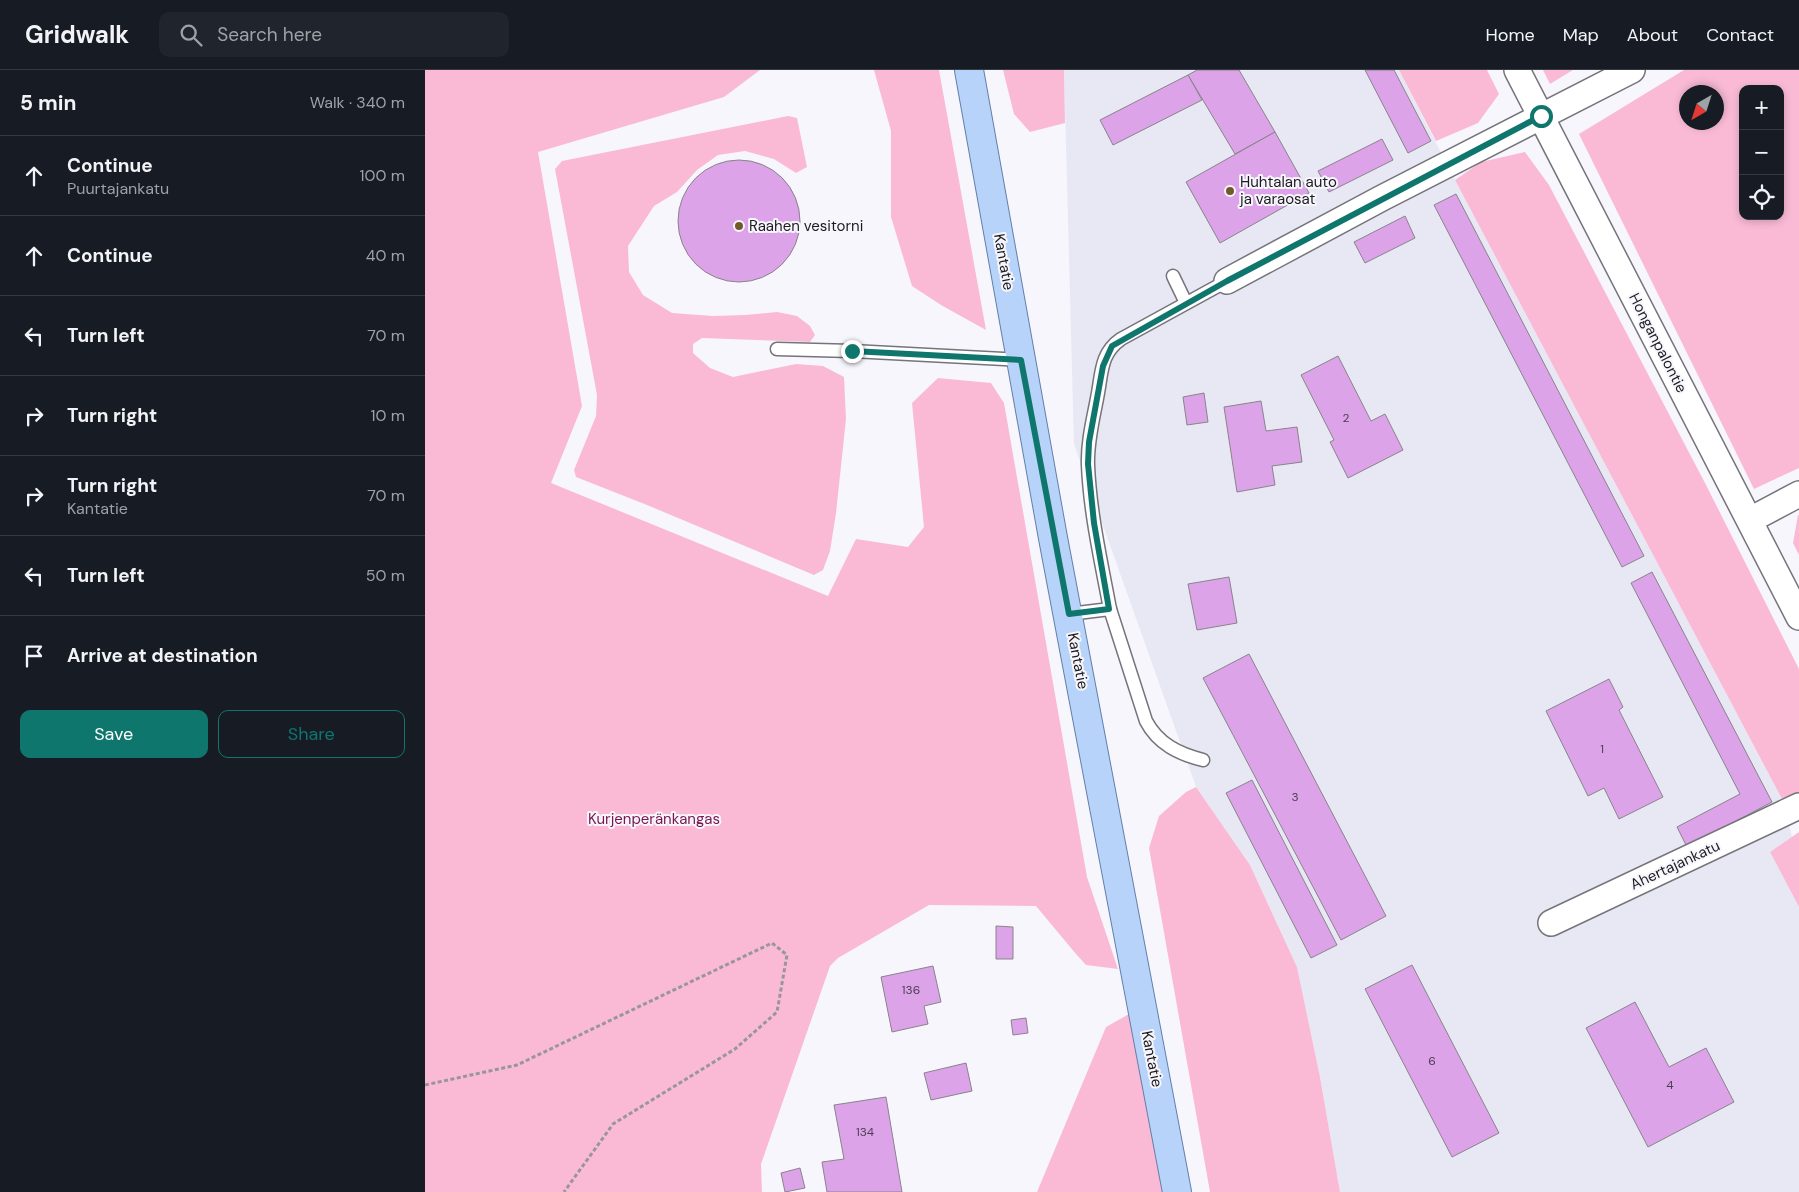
<!DOCTYPE html>
<html lang="en">
<head>
<meta charset="utf-8">
<style>
  :root { --surface:#171b24; --page:#20242c; --text:#f1f3f6; --muted:#9ea1a6; --line:#363941; --accent:#0f766e }
  body { margin:0; font-family:"DM Sans",sans-serif; background:var(--page); color:var(--text) }
  .controls { position:absolute; right:15px; top:15px; display:grid; overflow:hidden; border-radius:10px; box-shadow:0 2px 8px #0003 }
  .controls button { width:45px; height:45px; display:grid; place-items:center; padding:0; border:0; border-bottom:1px solid var(--line); background:var(--surface); color:var(--text); font:25px sans-serif }
  .compass { position:absolute; left:1254px; top:15px; width:45px; height:45px; border-radius:50%; background:var(--surface); box-shadow:0 2px 8px #0003; rotate:219deg }
  .stop { position:absolute; width:15px; height:15px; margin:-11px; border:4px solid #0f766e; border-radius:50%; background:#fff }
  .stop.end { background:#0f766e; border-color:#fff; box-shadow:0 1px 5px #0008 }
  .list { margin:0; padding:0; list-style:none }
  h2 { display:flex; justify-content:space-between; align-items:center; height:65px; margin:0; padding:0 20px; font-size:21px }
  h2 small { font-size:16px; font-weight:400; color:var(--muted) }
  .list li { display:grid; grid-template-columns:32px 1fr auto; gap:15px; align-items:center; box-sizing:border-box; height:80px; padding:0 20px; border-top:1px solid var(--line) }
  .list b { display:block; font-size:19px; white-space:nowrap }
  .list p { margin:0; font-size:16px; white-space:nowrap; color:var(--muted) }
  .list em { font-size:16px; font-style:normal; color:var(--muted) }
  .actions { display:flex; gap:10px; padding:15px 20px }
  .actions a { flex:1; padding:11px 0; border:1px solid var(--accent); border-radius:10px; text-align:center; font-size:18px; color:var(--accent) }
  .actions .main { background:var(--accent); color:#fff }
  .icon { flex:none; width:28px; height:28px; fill:none; stroke:currentColor; stroke-width:2; stroke-linecap:round; stroke-linejoin:round }
  .map { position:relative; flex:none; width:1374px; height:1122px; overflow:hidden }
  header { display:flex; align-items:center; gap:30px; box-sizing:border-box; height:70px; padding:0 25px; background:var(--surface); border-bottom:1px solid var(--line) }
  header strong { font-size:24px }
  nav { display:flex; gap:28px; margin-inline-start:auto; font-size:18px }
  .search { width:350px; height:45px; background:var(--page); display:flex; align-items:center; gap:12px; box-sizing:border-box; padding:0 18px; border-radius:10px; color:var(--muted); font-size:19px }
  main { display:flex }
  aside { flex:1; background:var(--surface) }
  .map>svg:first-child { display:block }
  .built { fill:#e8e8f5 }
  .green { fill:#fabad5; fill-rule:evenodd }
  .building { fill:#dca3e9; stroke:#888489 }
  .lines { fill:none; stroke-linecap:round; stroke-linejoin:round }
  .lane-casing { stroke:#75747a; stroke-width:15 }
  .street-casing { stroke:#75747a; stroke-width:28 }
  .primary-casing { stroke:#627faa; stroke-width:30 }
  .path { stroke:#97969b; stroke-width:3; stroke-dasharray:4 2.5; stroke-linecap:butt }
  .lane { stroke:#fff; stroke-width:12 }
  .street { stroke:#fff; stroke-width:25 }
  .primary { stroke:#b8d3f9; stroke-width:28 }
  .route { stroke:#0f766e; stroke-width:6 }
  .poi-dot { fill:#6f5a29; stroke:#f7f6fd; stroke-width:2 }
  .labels { text-anchor:middle; dominant-baseline:central; stroke-width:4; stroke-linejoin:round; paint-order:stroke }
  .number-label { font-size:12px; fill:#4c3e52 }
  .poi-label { font-size:15px; fill:#1c1c1f; stroke:#f7f6fd; text-anchor:start }
  .street-label { font-size:15px; fill:#1c1c1f; stroke:#f7f6fd }
  .park-label { font-size:15px; fill:#7a164f; stroke:#f7f6fd }
</style>
</head>
<body>
<header>
<strong>Gridwalk</strong>
<div class="search"><svg class="icon" aria-label="search" viewBox="0 0 24 24"><circle cx="10" cy="10" r="6"/><path d="M15 15l6 6"/></svg>Search here</div>
<nav><a>Home</a><a>Map</a><a>About</a><a>Contact</a></nav>
</header>
<main>
<aside>
<h2>5 min<small>Walk · 340 m</small></h2>
<ul class="list">
<li><svg class="icon" aria-label="ahead" viewBox="0 0 24 24"><path d="M12 20V5M6 11l6-6 6 6"/></svg><div><b>Continue</b><p>Puurtajankatu</p></div><em>100 m</em></li>
<li><svg class="icon" aria-label="ahead" viewBox="0 0 24 24"><path d="M12 20V5M6 11l6-6 6 6"/></svg><div><b>Continue</b></div><em>40 m</em></li>
<li><svg class="icon" aria-label="left" viewBox="0 0 24 24"><path d="M17 20v-9H6M10 6l-5 5 5 5"/></svg><div><b>Turn left</b></div><em>70 m</em></li>
<li><svg class="icon" aria-label="right" viewBox="0 0 24 24"><path d="M7 20v-9h11M14 6l5 5-5 5"/></svg><div><b>Turn right</b></div><em>10 m</em></li>
<li><svg class="icon" aria-label="right" viewBox="0 0 24 24"><path d="M7 20v-9h11M14 6l5 5-5 5"/></svg><div><b>Turn right</b><p>Kantatie</p></div><em>70 m</em></li>
<li><svg class="icon" aria-label="left" viewBox="0 0 24 24"><path d="M17 20v-9H6M10 6l-5 5 5 5"/></svg><div><b>Turn left</b></div><em>50 m</em></li>
<li><svg class="icon" aria-label="arrive" viewBox="0 0 24 24"><path d="M6 21V4h12l-3 4 3 4H6"/></svg><div><b>Arrive at destination</b></div></li>
</ul>
<div class="actions"><a class="main">Save</a><a>Share</a></div>
</aside>
<div class="map">
<svg width="1374" height="1122" viewBox="0 0 1374 1122">
  <rect width="100%" height="100%" fill="#f7f6fd"/>
  <!-- built -->
  <polygon class="built" points="639,0 974,0 1030,110 1358,731 1367,767 1345,782 1374,837 1374,1122 915,1122 895,1007 872,897 825,795 771,717 649,374"/>
  <!-- green -->
  <g class="green">
    <polygon points="0,0 335,0 299,27 113,82 157,336 126,413 403,526 431,469 483,477 499,457 487,333 513,308 566,313 579,333 662,807 693,899 661,895 651,884 611,836 504,835 413,888 405,896 336,1094 337,1122 0,1122"/>
    <polygon points="449,0 514,0 561,260 516,235 487,216 466,147 466,61"/>
    <polygon points="578,0 639,0 640,53 605,62 589,44"/>
    <polygon points="974,0 1062,0 1074,24 1053,53 1011,71"/>
    <polygon points="1118,0 1148,0 1125,14"/>
    <path d="M1259 0H1374V398L1329 419 1154 64ZM1318 19H1355V146H1318ZM1262 22H1292V52H1262Z"/>
    <polygon points="363,46 372,48 382,97 371,103 349,89 320,81 293,85 272,100 252,122 229,136 203,176 204,202 218,225 247,243 288,246 320,245 352,242 372,246 385,256 390,265 385,272 277,268 268,274 268,283 285,298 308,307 371,294 398,296 419,307 421,349 411,443 405,481 398,500 389,505 222,435 151,407 149,400 171,346 172,325 130,99 137,91"/>
    <polygon points="1100,82 1124,115 1280,413 1374,599 1374,729 1358,731 1030,110 1056,92"/>
    <polygon points="1373,445 1374,445 1374,485 1368,473"/>
    <polygon points="771,717 825,795 872,897 895,1007 915,1122 785,1122 724,778 734,746 761,722"/>
    <polygon points="1374,762 1374,837 1345,782"/>
    <polygon points="704,944 738,1122 612,1122 681,957"/>
  </g>
  <!-- building -->
  <g class="building">
    <polygon points="772,0 814,0 850,62 810,84 763,5"/>
    <polygon points="940,0 969,0 1006,71 983,83"/>
    <polygon points="763,5 777,30 688,75 675,50"/>
    <polygon points="850,62 884,123 795,173 761,112"/>
    <polygon points="957,69 968,90 904,122 893,101"/>
    <circle cx="314" cy="151" r="61"/>
    <polygon points="1031,124 1219,486 1197,497 1009,135"/>
    <polygon points="980,146 990,168 940,193 929,172"/>
    <polygon points="913,286 946,351 960,344 978,380 923,408 905,372 909,370 876,305"/>
    <polygon points="779,323 783,352 762,355 758,327"/>
    <polygon points="836,331 841,361 872,357 877,392 847,396 850,415 812,422 799,337"/>
    <polygon points="1227,502 1347,732 1262,777 1252,757 1315,724 1206,513"/>
    <polygon points="804,507 812,553 772,560 763,514"/>
    <polygon points="824,584 961,846 916,870 778,608"/>
    <polygon points="1184,609 1198,637 1194,640 1238,727 1194,749 1179,718 1163,726 1121,641"/>
    <polygon points="827,710 912,875 886,888 801,723"/>
    <polygon points="571,856 588,857 588,889 571,889"/>
    <polygon points="987,895 1074,1063 1027,1087 940,919"/>
    <polygon points="508,896 516,932 499,936 503,954 467,962 456,907"/>
    <polygon points="1210,932 1244,997 1281,978 1309,1032 1223,1077 1161,958"/>
    <polygon points="601,948 603,963 588,965 586,950"/>
    <polygon points="541,993 547,1021 506,1030 499,1003"/>
    <polygon points="461,1027 477,1122 402,1122 397,1092 419,1089 409,1035"/>
    <polygon points="375,1098 380,1118 360,1122 356,1103"/>
  </g>
  <g class="lines">
    <!-- lane casing -->
    <g class="lane-casing">
      <g id="lane">
        <polyline points="748,206 761,233"/>
        <polyline points="352,279 427,281 596,290"/>
        <path d="M685 539C676 491 665 443 663 395 662 371 669 346 673 323 677 301 676 283 696 269L802 211"/>
        <path d="M644 544 685 539 721 651C733 674 754 684 778 690"/>
      </g>
    </g>
    <!-- street casing -->
    <g class="street-casing">
      <g id="street">
        <polyline points="1092,0 1374,547"/>
        <polyline points="802,211 957,128 1207,0"/>
        <polyline points="1325,450 1374,424"/>
        <polyline points="1126,853 1374,736"/>
      </g>
    </g>
    <!-- primary casing -->
    <g class="primary-casing">
      <polyline id="primary" points="544,0 628,468 752,1122"/>
    </g>
    <!-- path -->
    <polyline class="path" points="0,1015 92,995 347,873 362,885 352,942 310,979 188,1054 139,1122"/>
    <!-- lane -->
    <use href="#lane" class="lane"/>
    <!-- street -->
    <use href="#street" class="street"/>
    <!-- primary -->
    <use href="#primary" class="primary"/>
  </g>
  <g class="lines">
    <!-- route -->
    <polyline class="route" points="427,281 596,290 644,544 684,539 669,453 663,394 664,372 678,296 687,276 802,211 1116,46"/>
  </g>
  <!-- markers -->
  <g class="poi-dot">
    <circle cx="805" cy="121" r="5"/>
    <circle cx="314" cy="156" r="5"/>
  </g>
  <g class="labels">
    <!-- number labels -->
    <g class="number-label">
      <text x="921" y="348">2</text>
      <text x="1177" y="679">1</text>
      <text x="870" y="727">3</text>
      <text x="486" y="920">136</text>
      <text x="1007" y="991">6</text>
      <text x="1245" y="1015">4</text>
      <text x="440" y="1062">134</text>
    </g>
    <!-- poi labels -->
    <g class="poi-label">
      <text x="815" y="112">Huhtalan auto<tspan x="815" dy="17">ja varaosat</tspan></text>
      <text x="324" y="156">Raahen vesitorni</text>
    </g>
    <!-- street labels -->
    <g class="street-label">
      <text transform="translate(579 192) rotate(80)">Kantatie</text>
      <text transform="translate(1233 273) rotate(63)">Honganpalontie</text>
      <text transform="translate(653 591) rotate(79)">Kantatie</text>
      <text transform="translate(1250 795) rotate(-25)">Ahertajankatu</text>
      <text transform="translate(727 989) rotate(79)">Kantatie</text>
    </g>
    <!-- park labels -->
    <g class="park-label">
      <text x="229" y="749">Kurjenperänkangas</text>
    </g>
  </g>
</svg>
<div class="controls">
<button>+</button>
<button>−</button>
<button><svg class="icon" aria-label="locate" viewBox="0 0 24 24"><circle cx="12" cy="12" r="6"/><path d="M12 2v4M12 18v4M2 12h4M18 12h4"/></svg></button>
</div>
<svg class="compass" viewBox="-18 -18 36 36"><path d="M0-13l5 13h-10z" fill="#e53935"/><path d="M0 13l5-13h-10z" fill="#9ea1a6"/></svg>
<div class="stop" style="left:1116px;top:46px"></div>
<div class="stop end" style="left:427px;top:281px"></div>
</div>
</main>
</body>
</html>
